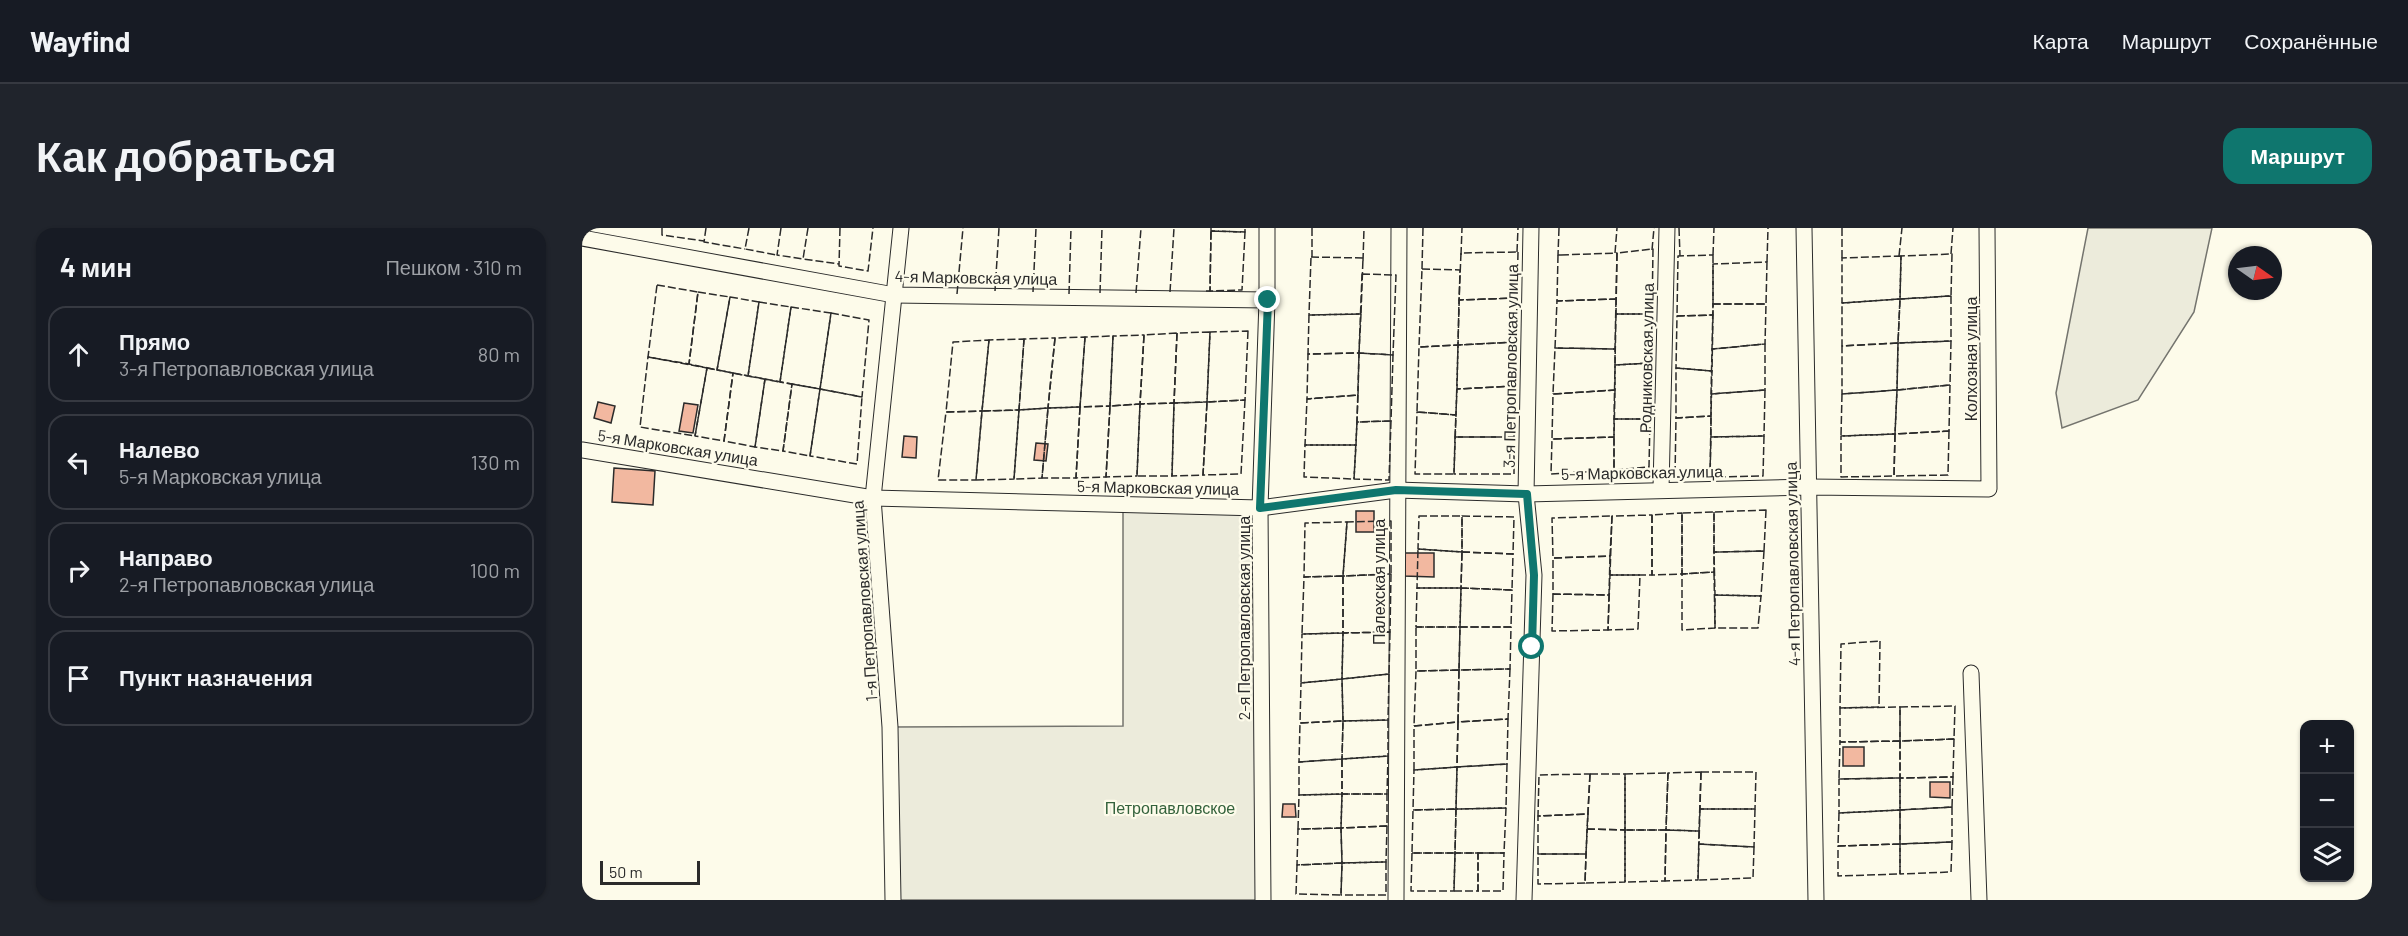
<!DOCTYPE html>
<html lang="ru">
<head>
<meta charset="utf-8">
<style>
  :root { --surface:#171b24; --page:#20242c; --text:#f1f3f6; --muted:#9ea1a6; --line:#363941; --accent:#0f766e }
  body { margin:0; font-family:Barlow,sans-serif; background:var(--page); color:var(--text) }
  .controls { position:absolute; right:18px; bottom:18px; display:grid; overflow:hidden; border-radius:12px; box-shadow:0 2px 4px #0004 }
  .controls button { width:54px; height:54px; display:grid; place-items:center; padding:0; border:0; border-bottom:2px solid var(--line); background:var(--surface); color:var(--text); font:30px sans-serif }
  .compass { position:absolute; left:1646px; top:18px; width:54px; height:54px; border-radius:50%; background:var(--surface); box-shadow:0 2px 4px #0004; rotate:104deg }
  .scale { position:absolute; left:18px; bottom:15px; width:100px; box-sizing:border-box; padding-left:6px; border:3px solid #2b2b2b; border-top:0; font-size:16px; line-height:21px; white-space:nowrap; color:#2b2b2b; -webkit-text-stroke:4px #fdfbea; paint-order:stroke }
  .stop { position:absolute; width:18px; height:18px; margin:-14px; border:4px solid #0f766e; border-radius:50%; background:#fff }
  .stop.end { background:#0f766e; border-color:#fff; box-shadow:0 2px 6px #0008 }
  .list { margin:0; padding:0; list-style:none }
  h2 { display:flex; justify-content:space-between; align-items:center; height:78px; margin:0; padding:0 24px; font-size:26px }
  h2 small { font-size:20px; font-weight:400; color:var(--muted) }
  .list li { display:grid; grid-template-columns:39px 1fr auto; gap:18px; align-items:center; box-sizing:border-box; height:96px; margin:0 12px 12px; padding:0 12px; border:2px solid var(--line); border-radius:18px }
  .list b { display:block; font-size:22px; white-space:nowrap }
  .list p { margin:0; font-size:20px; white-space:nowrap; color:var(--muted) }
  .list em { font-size:20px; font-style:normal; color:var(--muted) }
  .icon { flex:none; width:33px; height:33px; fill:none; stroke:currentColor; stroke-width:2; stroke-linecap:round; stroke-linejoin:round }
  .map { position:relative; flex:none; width:1790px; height:672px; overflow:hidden; border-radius:18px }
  header { display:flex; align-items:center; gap:36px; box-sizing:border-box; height:84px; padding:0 30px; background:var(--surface); border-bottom:2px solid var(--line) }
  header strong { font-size:28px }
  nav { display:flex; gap:33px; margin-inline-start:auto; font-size:21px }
  .intro { display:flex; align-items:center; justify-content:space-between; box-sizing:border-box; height:144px; padding:0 36px }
  h1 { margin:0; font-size:42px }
  .button { padding:15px 27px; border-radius:18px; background:var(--accent); color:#fff; font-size:21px; font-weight:700 }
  main { display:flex; gap:36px; padding:0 36px }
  aside { flex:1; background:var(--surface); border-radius:18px; box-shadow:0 2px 4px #0004 }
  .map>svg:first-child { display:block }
  .green { fill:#ecebdb; stroke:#74746e; stroke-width:1.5 }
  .building { fill:#f2b8a0; stroke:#2b2b2b; stroke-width:1.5 }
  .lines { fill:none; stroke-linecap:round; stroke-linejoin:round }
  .minor-casing { stroke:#2b2b2b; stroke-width:17 }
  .minor { stroke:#fdfbea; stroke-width:15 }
  .fence { stroke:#2b2b2b; stroke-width:1.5; stroke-dasharray:8 3; stroke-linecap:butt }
  .route { stroke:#0f766e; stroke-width:8 }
  .labels { text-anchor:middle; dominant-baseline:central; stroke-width:4.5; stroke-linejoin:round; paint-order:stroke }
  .street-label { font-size:16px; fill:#2b2b2b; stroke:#fdfbea }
  .park-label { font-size:16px; fill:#34623c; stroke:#fdfbea }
</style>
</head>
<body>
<header>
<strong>Wayfind</strong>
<nav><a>Карта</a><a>Маршрут</a><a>Сохранённые</a></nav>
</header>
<div class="intro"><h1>Как добраться</h1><a class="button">Маршрут</a></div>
<main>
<aside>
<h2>4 мин<small>Пешком · 310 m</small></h2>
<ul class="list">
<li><svg class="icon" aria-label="ahead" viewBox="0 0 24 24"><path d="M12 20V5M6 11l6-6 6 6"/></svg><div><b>Прямо</b><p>3-я Петропавловская улица</p></div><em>80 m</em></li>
<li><svg class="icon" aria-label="left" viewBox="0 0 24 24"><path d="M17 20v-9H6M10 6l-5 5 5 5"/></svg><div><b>Налево</b><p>5-я Марковская улица</p></div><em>130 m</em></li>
<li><svg class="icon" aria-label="right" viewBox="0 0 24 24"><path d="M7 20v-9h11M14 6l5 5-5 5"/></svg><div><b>Направо</b><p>2-я Петропавловская улица</p></div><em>100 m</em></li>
<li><svg class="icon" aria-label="arrive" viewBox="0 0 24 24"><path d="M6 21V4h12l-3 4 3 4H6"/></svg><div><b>Пункт назначения</b></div></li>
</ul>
</aside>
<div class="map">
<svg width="1790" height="672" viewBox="0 0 1790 672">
  <rect width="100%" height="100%" fill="#fdfbea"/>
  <!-- green -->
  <g class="green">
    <polygon points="1506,0 1630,0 1612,84 1556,172 1480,200 1474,165"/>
    <polygon points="541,276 678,280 681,672 311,672 308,499 541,498"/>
  </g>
  <!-- building -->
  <g class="building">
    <polygon points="16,174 33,178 29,195 12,190"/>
    <polygon points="102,175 116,177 111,205 97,203"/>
    <polygon points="322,208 335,209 334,230 320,229"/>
    <polygon points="454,215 466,216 464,233 452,232"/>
    <polygon points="32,240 73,243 71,277 30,274"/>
    <rect x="774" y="283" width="18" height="21"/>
    <polygon points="823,325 852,325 852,349 822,348"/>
    <rect x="1261" y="519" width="21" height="19"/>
    <polygon points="1348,554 1368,554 1368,570 1348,569"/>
    <polygon points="701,576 713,576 714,589 700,589"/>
  </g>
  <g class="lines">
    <!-- minor casing -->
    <g class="minor-casing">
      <g id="minor">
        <polyline points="1222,0 1234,672"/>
        <polyline points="0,10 312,67 685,72"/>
        <polyline points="0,222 291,270 678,280 814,262 944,266 1227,259 1407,261 1405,0"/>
        <polyline points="1079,261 1085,0"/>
        <polyline points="1389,445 1397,672"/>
        <polyline points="311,672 308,499 291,270 319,0"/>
        <polyline points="681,672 678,280 685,72 685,0"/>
        <polyline points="814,672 817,0"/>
        <polyline points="942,672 952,347 944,266 949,0"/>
      </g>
    </g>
    <!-- minor -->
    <use href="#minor" class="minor"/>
    <!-- fence -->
    <g class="fence">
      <polyline points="80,0 80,7 122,13"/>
      <polyline points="124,0 122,14 163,21"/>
      <polyline points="167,0 163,21 195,27"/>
      <polyline points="199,0 195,27 221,31"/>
      <polyline points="226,0 221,31 257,36"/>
      <polyline points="258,0 257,38 286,43 291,0"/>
      <polyline points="730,0 730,29"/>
      <polyline points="977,0 976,27 979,27"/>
      <polyline points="1097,0 1098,28"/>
      <polyline points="1260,0 1260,30"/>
      <polygon points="629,3 663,4 660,62 628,63"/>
      <polygon points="1071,21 1070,86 1034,86 1035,25"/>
      <polyline points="1070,22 1072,0"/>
      <polyline points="935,24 936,0"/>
      <polygon points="936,24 935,70 877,72 879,25"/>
      <polyline points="1033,25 1035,0"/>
      <polygon points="1035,25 1034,71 975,73 976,27"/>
      <polyline points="1369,26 1371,0"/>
      <polygon points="1370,26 1369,68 1318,71 1319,28"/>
      <polyline points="879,27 880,0"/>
      <polygon points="1131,27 1131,87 1095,88 1096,28"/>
      <polyline points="1131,27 1132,0"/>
      <polyline points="1317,28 1320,0"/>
      <polygon points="1319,28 1318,71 1260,75 1260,30"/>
      <polygon points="729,29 781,30 779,86 727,87"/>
      <polyline points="781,33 782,0"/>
      <polygon points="1185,34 1184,76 1131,76 1131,36"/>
      <polyline points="1185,34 1186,0"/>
      <polygon points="840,41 878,42 876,117 837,119"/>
      <polyline points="840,41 841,0"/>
      <polygon points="780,46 814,47 811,127 777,125"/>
      <polygon points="75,57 116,64 107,136 66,129"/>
      <polyline points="413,63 417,0"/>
      <polyline points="624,63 628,63 629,3 629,0 629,3 663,4 663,0"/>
      <polygon points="116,64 148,69 135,142 107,136"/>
      <polyline points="451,64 454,0"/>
      <polyline points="588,64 592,0"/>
      <polyline points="518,65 520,0"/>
      <polyline points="554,65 559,0"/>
      <polyline points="375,66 381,0"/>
      <polyline points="487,66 489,0"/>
      <polygon points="1369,68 1369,113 1316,115 1318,71"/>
      <polygon points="148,69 177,74 166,148 135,142"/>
      <polygon points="935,70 934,114 876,117 877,72"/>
      <polygon points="1034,71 1033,121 973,120 975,73"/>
      <polygon points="1318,71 1316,115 1260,118 1260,75"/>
      <polygon points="177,74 209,79 198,154 166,148"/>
      <polygon points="1131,76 1184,76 1183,116 1130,121"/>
      <polygon points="209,79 249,85 238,161 198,154"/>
      <polygon points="249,85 287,92 280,169 238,161"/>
      <polygon points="779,86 777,125 726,126 727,87"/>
      <polygon points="1034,86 1070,86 1069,135 1033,137"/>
      <polygon points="1131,87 1130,143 1094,140 1095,88"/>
      <polygon points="666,103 663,172 625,174 628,104"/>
      <polygon points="628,104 625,174 592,175 595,105"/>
      <polygon points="595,105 592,175 558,176 562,107"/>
      <polygon points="562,107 558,176 528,178 531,108"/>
      <polygon points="531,108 528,178 498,179 503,109"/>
      <polygon points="503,109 498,179 466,180 473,110"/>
      <polygon points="473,110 466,180 437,182 442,111"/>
      <polygon points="442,111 437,182 400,183 407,112"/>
      <polygon points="407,112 400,183 364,184 371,114"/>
      <polygon points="1369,113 1368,157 1315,162 1316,115"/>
      <polygon points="934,114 933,158 875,161 876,117"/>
      <polygon points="1316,115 1315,162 1260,166 1260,118"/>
      <polygon points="1183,116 1183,162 1129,166 1130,121"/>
      <polygon points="876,117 874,187 835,184 837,119"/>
      <polygon points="973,120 1033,121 1033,162 971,166"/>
      <polygon points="777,125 811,127 809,193 775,194"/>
      <polygon points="777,125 776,167 725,171 726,126"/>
      <polygon points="66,129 125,140 113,208 58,199"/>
      <polygon points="1069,135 1068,191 1032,191 1033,137"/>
      <polygon points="125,140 151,145 142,213 113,208"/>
      <polygon points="1094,140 1130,143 1129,188 1094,190"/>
      <polygon points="151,145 183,151 173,219 142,213"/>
      <polygon points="183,151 210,156 201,223 173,219"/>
      <polygon points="210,156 238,161 228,228 201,223"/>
      <polygon points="1368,157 1367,203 1313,206 1315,162"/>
      <polygon points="933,158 932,209 873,209 875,161"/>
      <polygon points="238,161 280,169 275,236 228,228"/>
      <polygon points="1033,162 1032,209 970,211 971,166"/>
      <polygon points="1183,162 1182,208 1129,209 1129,166"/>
      <polygon points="1315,162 1313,206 1259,208 1260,166"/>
      <polygon points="776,167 774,217 723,217 725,171"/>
      <polygon points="663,172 659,246 621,247 625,174"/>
      <polygon points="625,174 621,247 590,248 592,175"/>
      <polygon points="592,175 590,248 555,248 558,176"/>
      <polygon points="558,176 555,248 524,249 528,178"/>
      <polygon points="528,178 524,249 494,250 498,179"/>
      <polygon points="498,179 494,250 460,250 466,180"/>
      <polygon points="466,180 460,250 432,251 437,182"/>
      <polygon points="437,182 432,251 394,252 400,183"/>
      <polygon points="400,183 394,252 356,252 364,184"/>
      <polygon points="835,184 874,187 872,246 833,246"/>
      <polygon points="1129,188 1128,249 1093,249 1094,190"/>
      <polygon points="1032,191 1068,191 1067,239 1032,242"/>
      <polygon points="809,193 807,252 772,251 775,194"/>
      <polygon points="1367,203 1366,247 1312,248 1313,206"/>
      <polygon points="1313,206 1312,248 1259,249 1259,208"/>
      <polygon points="1182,208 1181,248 1128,249 1129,209"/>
      <polygon points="873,209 932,209 932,246 872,246"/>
      <polygon points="1032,209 1032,242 969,246 970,211"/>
      <polygon points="723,217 774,217 772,251 722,249"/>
      <polygon points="1184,282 1182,323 1132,324 1132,284"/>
      <polygon points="1132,284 1132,344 1100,346 1100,285"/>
      <polygon points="1100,285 1100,346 1070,347 1070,287"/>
      <polygon points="1070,287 1070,347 1028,347 1030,288"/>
      <polygon points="837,288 880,288 880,324 836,321"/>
      <polygon points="880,288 932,289 931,326 880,324"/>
      <polygon points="1030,288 1028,328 971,330 970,290"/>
      <polygon points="809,293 809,346 761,348 765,294"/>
      <polygon points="765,294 761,348 722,349 723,295"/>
      <polygon points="836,321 880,324 879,360 835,360"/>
      <polygon points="1182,323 1179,368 1133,367 1132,324"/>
      <polygon points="880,324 931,326 930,362 879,360"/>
      <polygon points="1028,328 1027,367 971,366 971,330"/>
      <polygon points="1132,344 1133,400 1100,402 1100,346"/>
      <polygon points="809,346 808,404 761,405 761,348"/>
      <polygon points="1028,347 1058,347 1056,401 1026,402"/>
      <polygon points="761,348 761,405 720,406 722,349"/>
      <polygon points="835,360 879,360 878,399 834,399"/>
      <polygon points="879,360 930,362 929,399 878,399"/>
      <polygon points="971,366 1027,367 1026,402 970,403"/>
      <polygon points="1133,367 1179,368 1176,400 1133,400"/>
      <polygon points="834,399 878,399 877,442 834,443"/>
      <polygon points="878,399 929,399 928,441 877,442"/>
      <polygon points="808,404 807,446 760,451 761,405"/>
      <polygon points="761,405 760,451 719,455 720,406"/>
      <polygon points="1298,413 1297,479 1258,480 1259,416"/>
      <polygon points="928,441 926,491 876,494 877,442"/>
      <polygon points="877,442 876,494 832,498 834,443"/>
      <polygon points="807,446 806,492 761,493 760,451"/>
      <polygon points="760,451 761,493 718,495 719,455"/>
      <polygon points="1373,478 1372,511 1318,513 1318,479"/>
      <polygon points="1318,479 1318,513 1258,514 1258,480"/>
      <polygon points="926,491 925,536 875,539 876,494"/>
      <polygon points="806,492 806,528 760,531 761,493"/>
      <polygon points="761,493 760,531 717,534 718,495"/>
      <polygon points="876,494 875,539 832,542 832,498"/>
      <polygon points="1372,511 1371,549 1318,550 1318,513"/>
      <polygon points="1318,513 1318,550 1257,551 1258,514"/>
      <polygon points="806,528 805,566 760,566 760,531"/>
      <polygon points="760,531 760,566 717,567 717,534"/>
      <polygon points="925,536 924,580 874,581 875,539"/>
      <polygon points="875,539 874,581 831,582 832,542"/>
      <polygon points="1119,544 1174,544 1173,581 1118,581"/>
      <polygon points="1119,544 1117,603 1084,602 1086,545"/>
      <polygon points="1086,545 1084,602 1043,602 1043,546"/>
      <polygon points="1008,546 1043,546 1043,602 1005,601"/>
      <polygon points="1008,546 1006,586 956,588 957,547"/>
      <polygon points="1371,549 1370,579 1318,582 1318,550"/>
      <polygon points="1318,550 1318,582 1257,585 1257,551"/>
      <polygon points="760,566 805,566 805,598 759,600"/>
      <polygon points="760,566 759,600 716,601 717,567"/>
      <polygon points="1370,579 1370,614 1318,616 1318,582"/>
      <polygon points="924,580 922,625 873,625 874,581"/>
      <polygon points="874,581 873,625 830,625 831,582"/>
      <polygon points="1118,581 1173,581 1172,619 1117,616"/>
      <polygon points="1318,582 1318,616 1256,618 1257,585"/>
      <polygon points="1006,586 1004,626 956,626 956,588"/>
      <polygon points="805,598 804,634 760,635 759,600"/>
      <polygon points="759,600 760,635 715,637 716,601"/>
      <polygon points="1005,601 1043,602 1043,654 1003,655"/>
      <polygon points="1043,602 1084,602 1083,653 1043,654"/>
      <polygon points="1084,602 1117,603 1116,652 1083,653"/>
      <polygon points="1370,614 1369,644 1318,646 1318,616"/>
      <polygon points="1117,616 1172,619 1171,650 1116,652"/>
      <polygon points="1318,616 1318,646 1256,648 1256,618"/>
      <polygon points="830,625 873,625 872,663 829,663"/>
      <polygon points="873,625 896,625 896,663 872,663"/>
      <polygon points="896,625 922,625 921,663 896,663"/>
      <polygon points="956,626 1004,626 1003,655 956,656"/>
      <polygon points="804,634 804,667 759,667 760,635"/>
      <polygon points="760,635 759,667 714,666 715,637"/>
    </g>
  </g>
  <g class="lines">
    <!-- route -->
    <polyline class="route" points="686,72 678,280 814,262 945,266 952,347 950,419"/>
  </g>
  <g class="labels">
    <!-- street labels -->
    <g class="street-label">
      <text transform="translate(394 49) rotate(1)">4-я Марковская улица</text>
      <text transform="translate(1064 130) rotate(-89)">Родниковская улица</text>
      <text transform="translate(1388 131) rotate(-90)">Колхозная улица</text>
      <text transform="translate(928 138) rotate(-89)">3-я Петропавловская улица</text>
      <text transform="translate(96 219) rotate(9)">5-я Марковская улица</text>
      <text transform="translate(1060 244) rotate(-1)">5-я Марковская улица</text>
      <text transform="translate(576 259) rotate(1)">5-я Марковская улица</text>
      <text transform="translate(1210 336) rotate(-91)">4-я Петропавловская улица</text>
      <text transform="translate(796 354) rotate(-90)">Палехская улица</text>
      <text transform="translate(282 373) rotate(-94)">1-я Петропавловская улица</text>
      <text transform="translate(661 390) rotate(-90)">2-я Петропавловская улица</text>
    </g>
    <!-- park labels -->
    <g class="park-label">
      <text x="588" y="579">Петропавловское</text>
    </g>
  </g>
</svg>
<div class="controls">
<button>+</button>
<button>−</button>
<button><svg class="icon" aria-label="layers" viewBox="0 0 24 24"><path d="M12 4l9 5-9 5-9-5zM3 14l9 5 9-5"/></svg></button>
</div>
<svg class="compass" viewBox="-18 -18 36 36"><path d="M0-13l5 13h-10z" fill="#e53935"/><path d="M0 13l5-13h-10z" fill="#9ea1a6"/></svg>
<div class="scale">50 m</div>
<div class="stop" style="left:950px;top:419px"></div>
<div class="stop end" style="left:686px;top:72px"></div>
</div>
</main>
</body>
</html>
